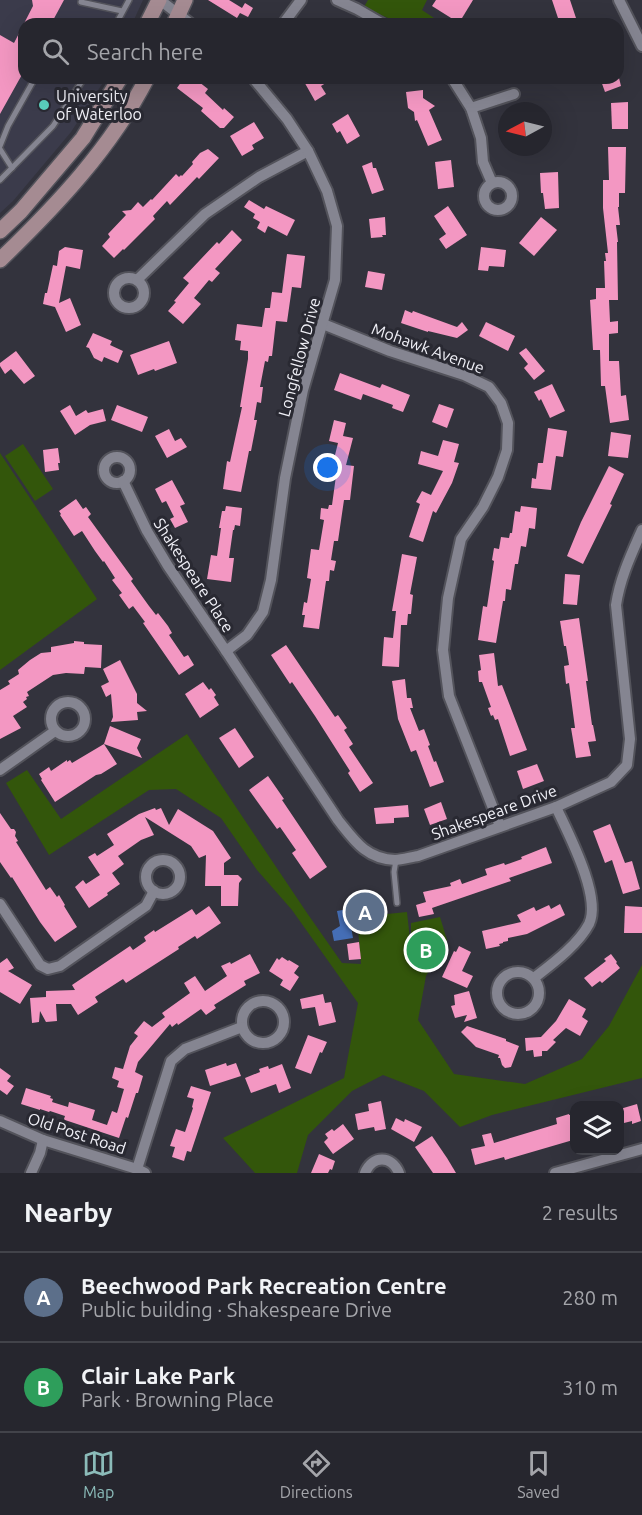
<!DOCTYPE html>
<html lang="en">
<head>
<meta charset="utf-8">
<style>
  :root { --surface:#26262e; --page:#32323a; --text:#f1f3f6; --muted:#a4a5aa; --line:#42434a; --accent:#8bbbb9 }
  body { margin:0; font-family:Ubuntu,sans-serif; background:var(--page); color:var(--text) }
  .controls { position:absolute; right:18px; bottom:18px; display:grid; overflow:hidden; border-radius:12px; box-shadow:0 6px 24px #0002 }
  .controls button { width:54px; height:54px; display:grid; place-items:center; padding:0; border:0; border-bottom:2px solid var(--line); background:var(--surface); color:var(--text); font:30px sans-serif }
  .compass { position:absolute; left:498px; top:102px; width:54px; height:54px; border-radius:50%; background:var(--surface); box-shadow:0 6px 24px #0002; rotate:263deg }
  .you { position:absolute; left:328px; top:468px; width:21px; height:21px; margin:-15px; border:4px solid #fff; border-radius:50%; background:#1a73e8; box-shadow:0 0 0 9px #1a73e833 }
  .badge { display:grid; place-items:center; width:39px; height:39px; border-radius:50%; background:var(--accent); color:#fff; font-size:20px; font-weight:700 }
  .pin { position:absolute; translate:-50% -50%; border:3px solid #fff; box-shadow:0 2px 6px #0006 }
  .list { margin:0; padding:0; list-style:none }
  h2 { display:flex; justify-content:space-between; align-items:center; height:78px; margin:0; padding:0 24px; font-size:26px }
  h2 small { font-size:20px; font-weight:400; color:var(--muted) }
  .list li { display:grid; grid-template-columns:39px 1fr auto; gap:18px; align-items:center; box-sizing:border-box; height:90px; padding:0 24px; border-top:2px solid var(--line) }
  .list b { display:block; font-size:22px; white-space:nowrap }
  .list p { margin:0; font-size:20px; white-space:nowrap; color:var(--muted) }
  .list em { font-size:20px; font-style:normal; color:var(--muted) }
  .icon { flex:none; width:33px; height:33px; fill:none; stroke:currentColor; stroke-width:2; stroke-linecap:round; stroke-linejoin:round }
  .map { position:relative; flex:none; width:642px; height:1173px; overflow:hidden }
  .search { position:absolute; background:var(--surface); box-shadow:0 6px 24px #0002; left:18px; right:18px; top:18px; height:66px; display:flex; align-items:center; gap:15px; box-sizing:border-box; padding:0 21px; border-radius:18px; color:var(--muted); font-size:22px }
  .sheet { height:258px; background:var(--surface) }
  nav { display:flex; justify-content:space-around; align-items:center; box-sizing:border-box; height:84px; border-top:2px solid var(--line); background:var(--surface); font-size:16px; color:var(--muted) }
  nav a { display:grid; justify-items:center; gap:3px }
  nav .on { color:var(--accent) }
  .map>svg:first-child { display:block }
  .built { fill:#3b3b4b }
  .green { fill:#33560b }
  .water { fill:#456eb6 }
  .building { fill:#f397c2 }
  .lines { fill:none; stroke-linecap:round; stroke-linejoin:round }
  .lane-casing { stroke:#53535b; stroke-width:8 }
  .street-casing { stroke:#53535b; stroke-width:14 }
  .secondary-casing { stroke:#53535b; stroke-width:18 }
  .lane { stroke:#858591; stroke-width:5 }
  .street { stroke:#858591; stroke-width:10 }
  .secondary { stroke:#a58b92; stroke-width:15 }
  .poi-dot { fill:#5acebd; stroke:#292932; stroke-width:2 }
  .labels { text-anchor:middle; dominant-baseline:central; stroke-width:6; stroke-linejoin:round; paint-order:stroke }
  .poi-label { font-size:16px; fill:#f1f1f8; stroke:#292932; text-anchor:start }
  .street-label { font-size:16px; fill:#f1f1f8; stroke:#292932 }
</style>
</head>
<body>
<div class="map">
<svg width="642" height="1173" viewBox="0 0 642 1173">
  <rect width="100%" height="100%" fill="#33333d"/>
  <!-- built -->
  <polygon class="built" points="0,0 143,0 132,24 24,24 24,78 106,78 71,132 13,201 0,213"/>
  <!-- green -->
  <g class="green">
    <polygon points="368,0 427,0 422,10 443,24 401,24 364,7"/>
    <polygon points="23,444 53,489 35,501 5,456"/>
    <polygon points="0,453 97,599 0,670"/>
    <polygon points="187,734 307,913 342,963 361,964 357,917 407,912 411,949 411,923 440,917 447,940 426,976 418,1020 454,1074 525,1084 582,1059 609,1026 642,965 642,1078 492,1115 460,1127 424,1091 383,1075 352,1091 308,1135 297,1173 255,1173 223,1138 344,1078 358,1003 292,910 257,870 221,818 176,789 149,790 49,855 6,783 27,770 61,819"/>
  </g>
  <!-- water -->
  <polygon class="water" points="348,909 353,938 334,941 332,931 340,926 337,911"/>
  <!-- building -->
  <g class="building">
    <polygon points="32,0 64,0 51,24 24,24 24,71 0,114 0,35 14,43 33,6"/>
    <polygon points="208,0 229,0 242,8 245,3 253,8 248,17 240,13 237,18"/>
    <polygon points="436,0 473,0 459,23 432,6"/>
    <polygon points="552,0 570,0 578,24 560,24"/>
    <polygon points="184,78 194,78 208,89 205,93 223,110 224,108 234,117 224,128 220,128 201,111 203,108 177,88"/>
    <polygon points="302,78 334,78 321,86 326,94 315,101"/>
    <polygon points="600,78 619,78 621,86 605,92"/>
    <polygon points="423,90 423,98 435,106 429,110 442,140 428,146 417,120 415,121 414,112 408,108 406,92"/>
    <polygon points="628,102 628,129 612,129 611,103"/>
    <polygon points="348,114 360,136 347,144 340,131 337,133 332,124"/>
    <polygon points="254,122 264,138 252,145 254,149 242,156 230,136"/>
    <polygon points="608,147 626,147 625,193 619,193 619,207 618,207 620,225 616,225 618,242 617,242 618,300 609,300 610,322 618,321 618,333 609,334 609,361 619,361 621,396 626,395 629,420 610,423 605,386 601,386 600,350 593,350 590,300 596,299 596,288 605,288 604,261 606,261 605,253 608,253 603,208 603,180 609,180"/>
    <polygon points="208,149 219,158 199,179 197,177 170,205 167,201 153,216 155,219 124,250 123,249 114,258 102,246 110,237 108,234 126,215 122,211 131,210 138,202 143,207 151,199 152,200 176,174 179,177 181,175 182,176 193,164 192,162 200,153"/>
    <polygon points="451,160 454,187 438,189 435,162"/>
    <polygon points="372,162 373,168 376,168 384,190 372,194 362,166"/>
    <polygon points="558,172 559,208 545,209 543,193 541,193 540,173"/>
    <polygon points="249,200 264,209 266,206 295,220 287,236 268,226 265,233 257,228 260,222 253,218 255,214 244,207"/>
    <polygon points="448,206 467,235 446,249 439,239 446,234 434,216"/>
    <polygon points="385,217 386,235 382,235 383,237 371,238 369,219"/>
    <polygon points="541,217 557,230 534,256 519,243"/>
    <polygon points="232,230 242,240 215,269 220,273 212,282 209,280 194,298 201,304 183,324 168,311 176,302 174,301 189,283 183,278 217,242 219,244"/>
    <polygon points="65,247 83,250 80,269 66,266 59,303 70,298 81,325 66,332 55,307 43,304 45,293 47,293 53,265 57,266 59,251"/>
    <polygon points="481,247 506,250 504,267 489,266 488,271 478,270"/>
    <polygon points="287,254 305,256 301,288 292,287 287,322 276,321 272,356 269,356 268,362 265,361 260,387 263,387 261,403 257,402 254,420 257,420 251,451 249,451 241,492 223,489 227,461 230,462 242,407 240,407 248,359 248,351 240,350 241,341 235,340 237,324 262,327 265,308 270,308 272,292 282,293"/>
    <polygon points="368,271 385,274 382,290 365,287"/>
    <polygon points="405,310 412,313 413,311 457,327 462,322 468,330 457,338 428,331 428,332 401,323"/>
    <polygon points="486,322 515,336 508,351 479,336"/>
    <polygon points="93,333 112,341 110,345 123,351 118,363 104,357 102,362 94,358 89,348 86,347"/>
    <polygon points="169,341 177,363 155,371 154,369 138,375 130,355"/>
    <polygon points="526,348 545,371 534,380 524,368 528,364 519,353"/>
    <polygon points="16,351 35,376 24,384 11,369 5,374 0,366 0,363"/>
    <polygon points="340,373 380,388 382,384 410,395 403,412 392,408 393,405 363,394 361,400 334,390"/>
    <polygon points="552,384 565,411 550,418 541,399 539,401 534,392"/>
    <polygon points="439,404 454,409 447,428 432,422"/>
    <polygon points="70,405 76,416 86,410 88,413 103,409 106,421 90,425 75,435 60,411"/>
    <polygon points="117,405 148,417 142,432 111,420"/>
    <polygon points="334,420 346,423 343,436 353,438 346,465 354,466 350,500 344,500 338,541 334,541 331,560 336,561 334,571 330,570 329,581 326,581 319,629 303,627 305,615 302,615 304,602 307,603 311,579 307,578 311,549 319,550 324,520 320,519 321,508 328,509 329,505 332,505 336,476 324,475 325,462 333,463 338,443 329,441"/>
    <polygon points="548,428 567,431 563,457 556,456 551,490 531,488 532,478 536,479 538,463 543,463"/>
    <polygon points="169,429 175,441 181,438 187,447 167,458 155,436"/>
    <polygon points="611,432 631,435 628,458 608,456"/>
    <polygon points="443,440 459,444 454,462 459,463 452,483 436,513 433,511 423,542 409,537 420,504 416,502 422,491 431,495 443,471 418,464 421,451 438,456"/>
    <polygon points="58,448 60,463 58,463 59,470 45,472 43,450"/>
    <polygon points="609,466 624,474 610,504 612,505 583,564 567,556 581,522"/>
    <polygon points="172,480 185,504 180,506 188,522 175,528 170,519 174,517 166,501 162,503 155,489"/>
    <polygon points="76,499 83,509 86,507 91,514 88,517 133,579 131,581 149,606 156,615 158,613 168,626 172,633 169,635 184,657 188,655 194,665 179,675 143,623 145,622 133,606 129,609 119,595 122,593 112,580 115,578 104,561 103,562 95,551 82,531 74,536 60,515 61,514 59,511"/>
    <polygon points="226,506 242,508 240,526 235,525 234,530 233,530 229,558 234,558 231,582 207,579 211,555 217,556 221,528 219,528 222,511 225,511"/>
    <polygon points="521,506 537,508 535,529 529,528 526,547 521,546 518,564 515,564 511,590 506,589 505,601 503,601 496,643 478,640 483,606 487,607 494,561 492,560 494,548 499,549 501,537 509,538 510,533 512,533 515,511 520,512"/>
    <polygon points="402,554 417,557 410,594 413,595 411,614 408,614 407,625 401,625 399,667 382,666 384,637 393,638 396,611 392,611"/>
    <polygon points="565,574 580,575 577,605 563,604"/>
    <polygon points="579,618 588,681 586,681 592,725 593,725 596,741 588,742 591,756 576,758 571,728 575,728 569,683 566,684 564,666 569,665 566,646 564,646 560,621"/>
    <polygon points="74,641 84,642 84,644 102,645 101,668 85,667 84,674 66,673 53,675 27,692 29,696 26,697 27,699 23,702 27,707 13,716 21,728 0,739 0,690 10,684 8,681 19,674 18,670 30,660 41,653 51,652 51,647 74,643"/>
    <polygon points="286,645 335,717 338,715 347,728 344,730 353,744 349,747 373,783 360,792 348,773 350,771 315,716 292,682 290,684 271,655"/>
    <polygon points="494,653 498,686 502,685 527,750 510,756 498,719 495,720 493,715 491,716 488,708 491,707 482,682 479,682 478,671 481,670 479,655"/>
    <polygon points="120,660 137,694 137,703 147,711 137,712 138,720 111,722 113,717 111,694 106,697 101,686 109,682 103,669"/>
    <polygon points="405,679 407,698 411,698 413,708 410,708 419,731 424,729 430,745 428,746 434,762 436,761 444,782 430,787 416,750 411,752 398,719 392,681"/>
    <polygon points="203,682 209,690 211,688 216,695 214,697 219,705 200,718 185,694"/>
    <polygon points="110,726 141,739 137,748 142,758 104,744 117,764 101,774 96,775 55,802 41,780 42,779 39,774 49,767 51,771 67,760 67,762 70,760 72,763 104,744"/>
    <polygon points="235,728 254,757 239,768 219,738"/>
    <polygon points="537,764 544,781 523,789 517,771"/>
    <polygon points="268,776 284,799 282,800 327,867 310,879 292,853 296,850 280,827 277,829 249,790"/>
    <polygon points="441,802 447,819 430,825 424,809"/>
    <polygon points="408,805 409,817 394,818 394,823 376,824 374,808"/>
    <polygon points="155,808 156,810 161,808 169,825 178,809 213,831 231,858 224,863 224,875 238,875 242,879 239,883 238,906 221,906 221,886 205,886 206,855 199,858 191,846 145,817 154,835 141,840 118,856 124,864 112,873 120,884 107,893 108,895 89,908 75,887 83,880 86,884 100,875 88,857 95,853 97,856 114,845 107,834 139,814"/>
    <polygon points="0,813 11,829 14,829 16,832 15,836 18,841 16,842 46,890 50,887 57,897 59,895 65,905 64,906 77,927 55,942 40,922 12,877 11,878 0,862"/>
    <polygon points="610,824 625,863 632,861 640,889 623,894 612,860 605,863 593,831"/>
    <polygon points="546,847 552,863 509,878 511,881 432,908 434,914 419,917 416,905 426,902 423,892 451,886 450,883 460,879 462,884 487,875 485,869 504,863 505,865 522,859 521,857"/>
    <polygon points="560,904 565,915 527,934 508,938 508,941 503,942 503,943 499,944 500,946 486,949 482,931 521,922 517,915 534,907 536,911 549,905 551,909"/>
    <polygon points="209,906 221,923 197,939 195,936 178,947 179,949 126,983 123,979 95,997 98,1002 78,1015 71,1004 56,1004 57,1021 46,1022 40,1011 39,1022 32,1023 30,998 46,997 46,991 75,990 72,985 130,946 133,950 146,941 144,937 154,930 155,932 192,909 196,915"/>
    <polygon points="625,906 642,907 642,933 624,933"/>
    <polygon points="359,942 361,959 349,960 347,944"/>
    <polygon points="459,946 471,952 462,971 473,976 467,988 442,977 454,951 456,952"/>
    <polygon points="250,954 260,973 244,981 246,985 214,1005 216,1008 206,1015 201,1009 178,1025 177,1023 172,1027 170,1024 138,1062 135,1072 143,1076 138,1093 136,1093 128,1118 126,1117 119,1138 65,1120 64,1119 65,1116 50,1111 49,1112 40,1109 40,1110 21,1104 26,1088 51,1096 50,1098 53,1099 52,1102 68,1107 69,1102 95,1110 92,1120 107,1125 112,1111 117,1113 124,1089 117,1087 119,1081 112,1078 115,1067 123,1069 130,1046 138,1036 134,1033 144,1021 152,1027 165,1017 162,1013 190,993 184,983 195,976 205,991 227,976 221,966 230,962 231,964"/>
    <polygon points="611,954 617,962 616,963 620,968 602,983 600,981 592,987 584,978 606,961 604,959"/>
    <polygon points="282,957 288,961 289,960 299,966 294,973 299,977 290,991 280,985 283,980 269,971 277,958 279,960"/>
    <polygon points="7,958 14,968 8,971 32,985 20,1004 0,992 0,963"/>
    <polygon points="469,991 477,1018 464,1022 467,1015 455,1018 451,1006 455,1005 454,995"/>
    <polygon points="323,994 325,1003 331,1002 336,1022 319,1026 315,1007 302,1009 300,999"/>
    <polygon points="569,999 586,1009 582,1017 588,1021 580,1036 566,1028 553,1040 556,1042 547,1051 542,1051 542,1056 534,1057 533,1050 526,1051 525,1038 541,1037 556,1021"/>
    <polygon points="467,1026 506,1039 506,1041 519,1046 511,1067 505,1068 502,1065 500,1058 498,1058 499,1055 476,1047 461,1032"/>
    <polygon points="308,1035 327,1042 322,1053 320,1052 311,1074 295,1068"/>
    <polygon points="226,1063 227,1066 236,1063 241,1076 210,1086 205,1070"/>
    <polygon points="282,1064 291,1088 279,1093 276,1084 251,1093 245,1078 260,1072 259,1069 268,1066 269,1069"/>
    <polygon points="0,1068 11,1076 7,1081 14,1086 7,1095 0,1090"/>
    <polygon points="191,1086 211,1092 191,1152 187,1151 184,1161 172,1157 175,1147 170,1146 176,1129 185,1132 193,1108 192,1107 194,1099 187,1097"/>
    <polygon points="381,1101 386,1129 375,1131 374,1127 358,1130 355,1114 369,1111 368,1104"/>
    <polygon points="637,1104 641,1121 632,1124 632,1121 620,1124 620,1109"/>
    <polygon points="569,1114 569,1115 574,1114 574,1127 570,1128 573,1140 505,1160 504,1157 475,1165 471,1149 485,1146 482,1135 491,1133 494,1143 557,1124 556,1118"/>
    <polygon points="396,1118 404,1122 405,1119 422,1127 414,1142 391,1129"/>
    <polygon points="343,1124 354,1139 333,1154 324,1142 328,1138 325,1134 332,1129 334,1131"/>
    <polygon points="432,1136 447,1158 456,1173 433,1173 415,1147"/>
    <polygon points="319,1154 335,1161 332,1170 330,1169 328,1173 311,1173"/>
  </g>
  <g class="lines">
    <!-- lane casing -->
    <g class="lane-casing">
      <g id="lane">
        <polyline points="81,2 122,11"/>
        <polyline points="116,24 129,0"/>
        <polyline points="0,146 8,126 35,78"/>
        <polyline points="0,149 12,168"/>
        <polyline points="0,180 53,126 84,78"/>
        <polyline points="396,860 394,872 397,903"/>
      </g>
    </g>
    <!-- street casing -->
    <g class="street-casing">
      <g id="street">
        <polyline points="160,0 191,24"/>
        <polyline points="337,0 357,9 383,24"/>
        <polyline points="619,0 642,46"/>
        <polyline points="283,24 301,0"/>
        <polyline points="452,78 471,108 481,138 483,162 492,183"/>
        <polyline points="471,108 514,94"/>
        <circle cx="498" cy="196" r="14"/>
        <circle cx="129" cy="293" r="15"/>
        <polyline points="137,280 205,214 259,177 308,151"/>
        <polyline points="323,324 390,351 464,375 489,387 501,403 508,423 507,450 498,477 483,507 461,539 448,598 443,650 449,696 500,826"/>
        <circle cx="117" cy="470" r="13"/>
        <path d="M123 481 147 531 168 566 226 651 338 820C354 840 366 859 395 860 402 860 411 857 418 856L556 807 611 782 627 765 630 739 616 605C620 578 631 555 642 530"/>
        <polyline points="226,651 247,635 263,612 271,580 285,478 303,390 335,280 337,226 327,191 308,151 287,119 253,78"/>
        <circle cx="68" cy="719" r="17"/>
        <polyline points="0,770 55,731"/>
        <circle cx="163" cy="877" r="17"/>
        <polyline points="0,904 40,965 48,969 60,966 146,906 154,891"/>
        <circle cx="518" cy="993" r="21"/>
        <path d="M534 978C552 964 578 945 589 924 602 897 568 833 556 807"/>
        <circle cx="263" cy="1022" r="21"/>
        <polyline points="0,1121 43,1140 137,1169 145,1173"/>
        <polyline points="137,1169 171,1061 185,1049 242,1027"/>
        <polyline points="31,1173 40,1153 43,1140"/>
        <path d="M365 1173C372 1155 392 1155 399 1173"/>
        <polyline points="555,1173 642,1149"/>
      </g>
    </g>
    <!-- secondary casing -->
    <g class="secondary-casing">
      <g id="secondary">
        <polyline points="147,24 159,0"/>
        <polyline points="174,24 185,0"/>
        <polyline points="0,231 21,211 83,138 120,78"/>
        <path d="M0 260C56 206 111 148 147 78"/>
      </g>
    </g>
    <!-- lane -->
    <use href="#lane" class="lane"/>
    <!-- street -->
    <use href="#street" class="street"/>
    <!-- secondary -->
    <use href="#secondary" class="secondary"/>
  </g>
  <!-- markers -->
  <circle class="poi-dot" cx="44" cy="105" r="6"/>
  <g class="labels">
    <!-- poi labels -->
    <g class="poi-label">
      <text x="56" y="96">University<tspan x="56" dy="18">of Waterloo</tspan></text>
    </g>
    <!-- street labels -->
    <g class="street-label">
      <text transform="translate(428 348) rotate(20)">Mohawk Avenue</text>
      <text transform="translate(299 357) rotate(-75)">Longfellow Drive</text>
      <text transform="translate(194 575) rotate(57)">Shakespeare Place</text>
      <text transform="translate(494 812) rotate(-20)">Shakespeare Drive</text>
      <text transform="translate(77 1133) rotate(18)">Old Post Road</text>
    </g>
  </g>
</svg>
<div class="controls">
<button><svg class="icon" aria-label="layers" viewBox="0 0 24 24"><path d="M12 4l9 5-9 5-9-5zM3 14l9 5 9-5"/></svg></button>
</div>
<svg class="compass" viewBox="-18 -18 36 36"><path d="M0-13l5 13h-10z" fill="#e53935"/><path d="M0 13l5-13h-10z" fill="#a4a5aa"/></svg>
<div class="you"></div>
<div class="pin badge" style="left:365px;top:912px;background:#5c6f8a">A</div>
<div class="pin badge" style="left:426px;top:950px;background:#2e9e5b">B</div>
<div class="search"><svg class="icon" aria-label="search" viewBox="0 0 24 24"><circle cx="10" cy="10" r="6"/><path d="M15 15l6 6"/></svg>Search here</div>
</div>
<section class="sheet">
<h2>Nearby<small>2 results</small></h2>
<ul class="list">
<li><span class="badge" style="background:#5c6f8a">A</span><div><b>Beechwood Park Recreation Centre</b><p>Public building · Shakespeare Drive</p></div><em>280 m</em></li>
<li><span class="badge" style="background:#2e9e5b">B</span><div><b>Clair Lake Park</b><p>Park · Browning Place</p></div><em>310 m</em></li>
</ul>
</section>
<nav>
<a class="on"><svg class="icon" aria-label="map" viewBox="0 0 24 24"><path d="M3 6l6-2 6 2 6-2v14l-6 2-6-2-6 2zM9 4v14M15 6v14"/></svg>Map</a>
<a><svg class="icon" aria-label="directions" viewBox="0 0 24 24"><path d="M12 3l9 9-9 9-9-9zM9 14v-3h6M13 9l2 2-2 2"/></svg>Directions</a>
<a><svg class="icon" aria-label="saved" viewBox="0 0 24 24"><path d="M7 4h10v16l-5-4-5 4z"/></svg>Saved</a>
</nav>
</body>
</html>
